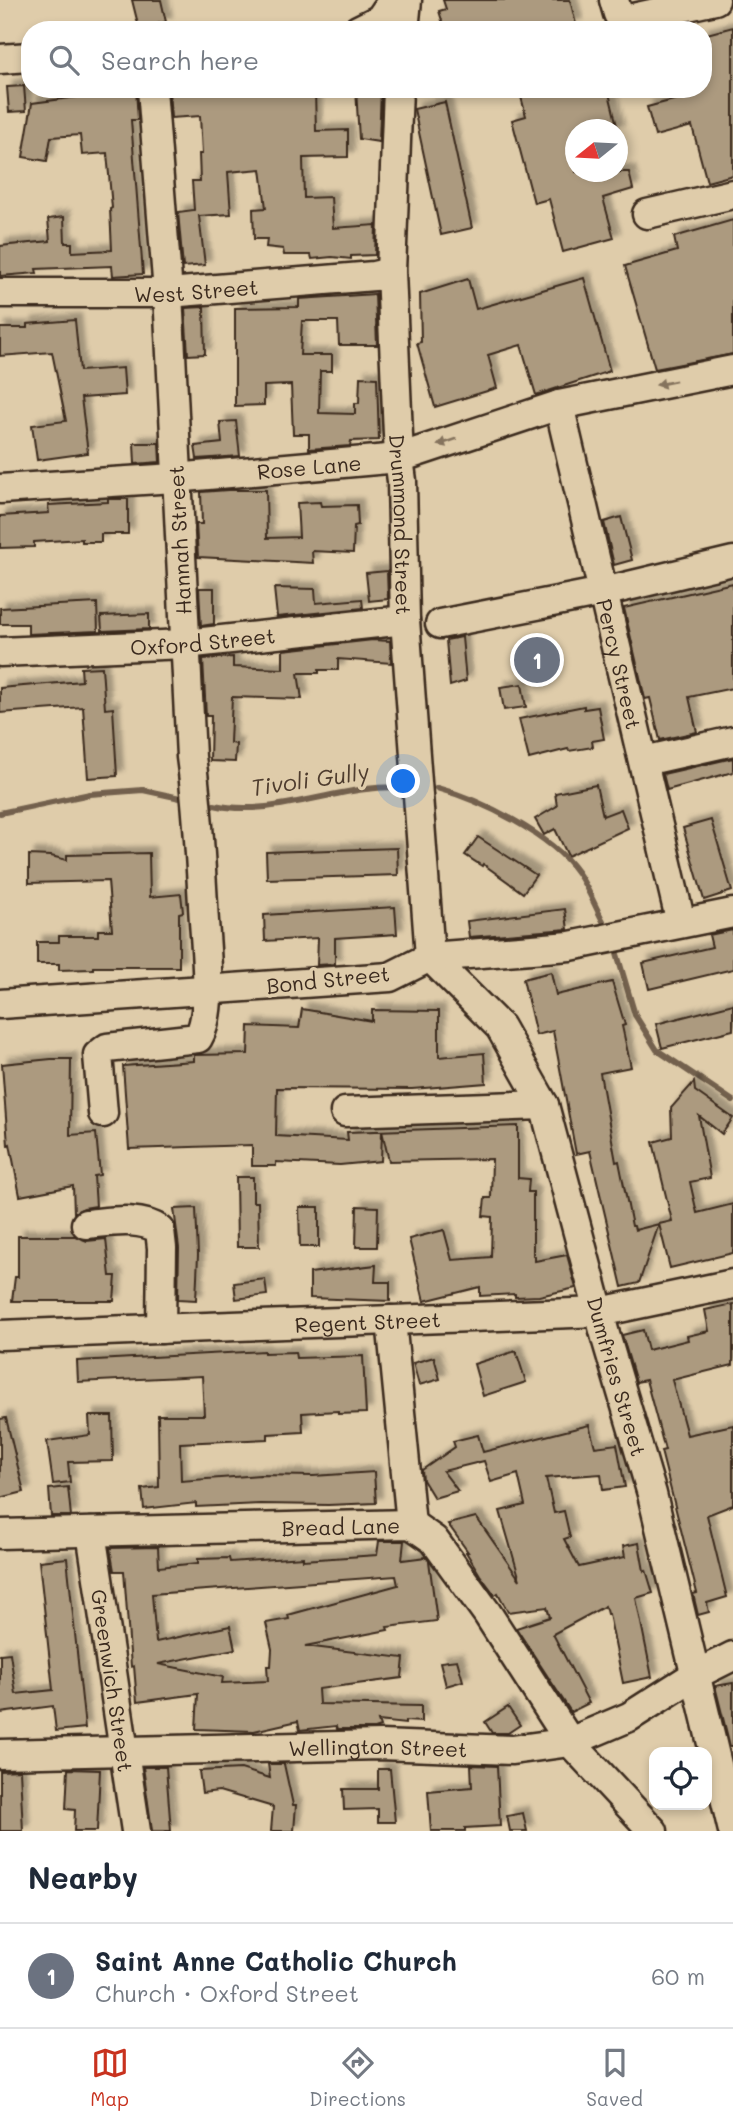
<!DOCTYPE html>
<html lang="en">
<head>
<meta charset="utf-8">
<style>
  :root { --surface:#fff; --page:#f2f2f3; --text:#1f2937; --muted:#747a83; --line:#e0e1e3; --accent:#c8321e }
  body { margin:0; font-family:Mali,sans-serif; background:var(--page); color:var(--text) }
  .controls { position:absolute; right:21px; bottom:21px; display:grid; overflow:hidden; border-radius:14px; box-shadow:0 4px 10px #0003 }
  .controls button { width:63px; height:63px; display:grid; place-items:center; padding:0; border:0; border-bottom:2px solid var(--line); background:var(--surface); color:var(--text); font:35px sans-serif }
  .compass { position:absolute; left:565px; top:119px; width:63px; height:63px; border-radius:50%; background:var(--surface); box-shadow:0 4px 10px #0003; rotate:252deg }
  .you { position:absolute; left:404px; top:782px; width:24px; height:24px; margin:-18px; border:5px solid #fff; border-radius:50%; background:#1a73e8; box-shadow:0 0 0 10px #1a73e833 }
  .badge { display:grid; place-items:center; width:46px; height:46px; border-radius:50%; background:var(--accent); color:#fff; font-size:23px; font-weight:700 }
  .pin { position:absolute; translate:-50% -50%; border:4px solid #fff; box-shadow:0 2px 7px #0006 }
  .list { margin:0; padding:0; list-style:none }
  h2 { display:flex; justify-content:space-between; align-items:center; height:91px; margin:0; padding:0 28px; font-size:30px }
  h2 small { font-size:23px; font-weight:400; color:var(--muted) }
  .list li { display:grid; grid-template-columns:46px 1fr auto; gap:21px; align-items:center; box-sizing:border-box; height:105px; padding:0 28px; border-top:2px solid var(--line) }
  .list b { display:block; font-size:26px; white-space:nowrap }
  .list p { margin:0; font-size:23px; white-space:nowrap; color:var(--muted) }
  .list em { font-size:23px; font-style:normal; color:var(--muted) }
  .icon { flex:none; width:38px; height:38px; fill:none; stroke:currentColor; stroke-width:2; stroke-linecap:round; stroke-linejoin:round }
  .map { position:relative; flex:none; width:733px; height:1831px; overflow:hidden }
  .search { position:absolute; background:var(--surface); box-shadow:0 4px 10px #0003; left:21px; right:21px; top:21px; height:77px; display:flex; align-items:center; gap:18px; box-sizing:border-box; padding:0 24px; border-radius:28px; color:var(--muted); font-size:26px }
  .sheet { height:196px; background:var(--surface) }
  nav { display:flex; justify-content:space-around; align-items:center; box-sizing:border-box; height:98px; border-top:2px solid var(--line); background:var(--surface); font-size:19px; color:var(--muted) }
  nav a { display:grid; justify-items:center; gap:4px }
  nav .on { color:var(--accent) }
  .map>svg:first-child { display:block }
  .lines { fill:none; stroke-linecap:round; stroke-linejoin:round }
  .stream { stroke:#73614d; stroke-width:6 }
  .building { fill:#ac9a7f; stroke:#3b2a1e; stroke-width:2; fill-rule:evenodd; filter:url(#shadow) }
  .minor-casing { stroke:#3b2a1e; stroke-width:33 }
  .minor { stroke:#dfccaa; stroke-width:28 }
  .oneway { fill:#85735d }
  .labels { text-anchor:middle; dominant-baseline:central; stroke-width:7; stroke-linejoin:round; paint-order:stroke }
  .street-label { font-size:21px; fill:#3b2a1e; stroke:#dfccaa }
  .water-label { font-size:23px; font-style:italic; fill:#4e3c2e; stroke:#dfccaa }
</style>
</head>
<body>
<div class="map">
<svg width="733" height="1831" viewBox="0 0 733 1831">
  <defs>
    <filter id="shadow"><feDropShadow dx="6" dy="-6" stdDeviation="2" flood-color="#0004"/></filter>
  </defs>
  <rect width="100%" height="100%" fill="#dfccaa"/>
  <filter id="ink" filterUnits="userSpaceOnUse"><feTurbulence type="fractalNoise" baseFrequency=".0143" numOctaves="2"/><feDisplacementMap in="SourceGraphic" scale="14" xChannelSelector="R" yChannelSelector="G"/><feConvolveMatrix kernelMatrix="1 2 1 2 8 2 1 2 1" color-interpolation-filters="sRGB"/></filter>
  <g filter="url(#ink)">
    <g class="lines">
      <!-- stream -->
      <g class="stream">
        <path d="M437 788C481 800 551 834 578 873 588 888 595 906 603 921"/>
        <path d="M214 805C279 819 344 781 409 788"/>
        <polyline points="0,813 90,794 143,790 180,798"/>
        <polyline points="617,954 635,1015 657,1050 733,1101"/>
      </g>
    </g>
    <!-- building -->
    <g class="building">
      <polygon points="132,0 161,0 166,22 139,28"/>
      <polygon points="443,0 570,0 576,24 554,30 445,30 439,11 446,9"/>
      <polygon points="733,27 733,175 707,182 692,126 655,136 647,107 685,97 683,89 703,89 703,35"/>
      <polygon points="24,86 26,111 9,112 7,87"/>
      <polygon points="113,89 136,89 138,120 131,120 143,274 113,276 112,266 36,269 37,273 0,276 0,246 50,241 48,219 64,217 65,243 72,243 72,252 112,250 110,209 112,208 107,153 82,155 80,135 51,137 47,161 23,157 32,103 94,95 93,92"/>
      <polygon points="193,89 315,89 316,131 348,130 348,157 303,158 304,198 331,197 333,228 376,225 375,255 351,256 351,259 332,257 312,259 311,255 284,255 283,249 266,247 267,239 254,239 253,209 266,208 261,169 228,172 231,214 199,216 205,265 183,267 178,212 194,210 192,181 200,181 199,154 202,154 200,116 171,118 169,91"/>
      <polygon points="356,89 381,89 379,142 359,139"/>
      <polygon points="519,89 608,89 618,130 576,130 576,172 629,172 633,189 603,198 614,238 563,252 549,199 534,203 512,120 526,116"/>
      <polygon points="445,102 472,228 441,235 414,109"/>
      <polygon points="733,220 733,354 655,369 625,266 677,251 674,237"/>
      <polygon points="584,278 610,371 536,395 521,345 488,355 497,388 435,407 417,343 421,342 420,294 468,279 476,309"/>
      <polygon points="375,294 377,345 339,345 338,321 302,321 300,355 332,355 332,371 320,371 319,413 355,414 355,403 359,403 360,377 377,378 379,440 351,441 350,446 309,449 309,434 293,434 291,385 264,386 264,405 235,406 235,308 299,307 299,299"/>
      <polygon points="204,307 205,354 188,355 185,308"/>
      <polygon points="75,320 80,371 123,368 125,395 81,398 88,453 37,460 32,425 66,421 52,352 0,356 0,328 27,328 27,324"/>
      <polygon points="236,421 240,456 197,459 195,446 222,443 220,422"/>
      <polygon points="134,443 159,443 160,462 135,464"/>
      <polygon points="228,490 266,490 267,538 299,537 297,503 320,502 321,506 357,505 358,525 354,526 353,553 312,551 313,563 198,557 196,524 202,524 201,492"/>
      <polygon points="108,499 128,499 128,534 101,534 101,542 82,542 82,539 34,542 34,547 0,548 0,516 49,513 48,505 108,502"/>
      <polygon points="621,517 632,560 614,565 604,522"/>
      <polygon points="387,571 388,599 369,601 366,573"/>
      <polygon points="733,583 733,688 689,697 697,732 660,740 650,698 645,699 624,608"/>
      <polygon points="199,588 214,588 214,624 201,626"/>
      <polygon points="274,588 315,589 316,603 362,599 363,608 277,617"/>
      <polygon points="97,603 98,631 28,634 28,624 0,624 0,608"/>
      <polygon points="149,614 149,629 102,631 101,616"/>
      <polygon points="462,637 466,681 450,686 446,640"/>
      <polygon points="373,640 390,641 391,663 338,659 338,670 319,670 319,673 298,673 302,699 232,697 230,743 236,744 235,762 210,761 211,716 206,716 203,659 233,657 233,667 283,669 283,650"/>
      <polygon points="102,667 105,709 113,708 117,776 88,778 83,707 0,713 0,688 82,681 81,668"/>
      <polygon points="522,684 526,707 504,710 500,687"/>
      <polygon points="584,706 584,709 598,707 604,739 592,741 593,747 569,751 568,749 529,759 519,719"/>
      <polygon points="733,758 733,772 667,790 663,774"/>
      <polygon points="596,785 603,816 621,809 628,828 568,856 555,829 544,835 535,819 557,806 555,793"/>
      <polygon points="711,820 732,891 704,900 683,828"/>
      <polygon points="478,837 536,875 523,893 483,864 482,866 465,855"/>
      <polygon points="397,848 398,875 267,879 266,852"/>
      <polygon points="149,853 150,897 181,894 183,912 179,913 179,967 93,967 93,969 59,970 59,964 37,964 37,942 59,942 59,936 98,936 98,930 112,930 108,881 29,883 29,855 51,856 67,860 67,855"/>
      <polygon points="395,907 397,934 335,938 335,964 317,965 318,938 265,941 264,915"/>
      <polygon points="565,909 568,929 469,937 467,921"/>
      <polygon points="733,930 733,969 649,989 643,963 712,947 709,935"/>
      <polygon points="551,972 556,995 612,982 625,1025 622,1026 631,1067 600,1073 616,1162 619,1161 632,1226 634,1226 635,1230 659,1224 639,1283 622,1287 590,1151 576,1154 553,1031 536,1035 523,979"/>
      <polygon points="733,1004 733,1030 662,1048 656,1024"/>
      <polygon points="302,1009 372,1021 372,1010 439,1011 439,1057 484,1053 486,1083 412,1089 277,1088 276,1136 348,1140 347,1132 518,1126 518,1178 529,1179 528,1192 533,1192 533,1256 535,1256 535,1261 567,1255 576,1288 539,1296 515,1297 515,1294 480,1296 480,1287 424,1301 409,1239 444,1230 452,1260 491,1257 492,1217 483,1216 485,1198 491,1198 492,1159 389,1161 382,1131 381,1161 340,1165 276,1162 276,1166 252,1166 252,1145 129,1149 123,1066 194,1061 194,1055 248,1054 249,1026 299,1028"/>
      <polygon points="51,1059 71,1059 70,1135 96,1133 100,1175 94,1176 96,1206 84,1208 74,1213 73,1186 20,1196 10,1144 8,1145 2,1064"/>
      <polygon points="694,1082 695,1091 733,1118 722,1134 699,1116 710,1178 690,1182 697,1213 733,1204 733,1253 670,1268 659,1224 672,1221 653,1142 672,1137 671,1108"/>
      <polygon points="236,1177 253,1177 253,1202 258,1202 259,1247 237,1247"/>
      <polygon points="357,1206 378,1207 377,1247 356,1247"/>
      <polygon points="299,1207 319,1207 319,1247 300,1247"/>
      <polygon points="196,1208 198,1255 196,1300 178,1299 179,1248 174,1209"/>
      <polygon points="18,1236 75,1236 87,1241 106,1239 110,1276 116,1276 114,1301 12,1301 15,1277 18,1277"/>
      <polygon points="376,1265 375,1282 390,1282 390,1301 310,1298 310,1273"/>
      <polygon points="265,1279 267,1295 236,1299 234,1283"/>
      <polygon points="733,1304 733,1365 672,1380 687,1435 733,1425 733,1505 707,1515 727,1597 707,1603 709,1612 698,1615 693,1594 697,1593 661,1451 665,1450 646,1380 636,1382 622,1335 643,1330 648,1350 688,1340 687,1336 709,1331 705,1310"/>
      <polygon points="264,1351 264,1353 295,1352 296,1358 363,1356 366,1413 338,1414 338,1411 302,1413 303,1432 268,1434 268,1439 180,1443 181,1481 260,1475 313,1476 374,1472 376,1503 328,1505 260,1504 196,1507 196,1503 144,1509 142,1489 159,1487 158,1415 204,1415 202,1376 78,1382 77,1361"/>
      <polygon points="516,1351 526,1382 483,1396 474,1364"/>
      <polygon points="434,1357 440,1379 419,1385 413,1363"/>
      <polygon points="89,1416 112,1416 113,1461 68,1462 70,1482 53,1484 47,1441 90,1435"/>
      <polygon points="6,1418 24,1492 0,1498 0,1419"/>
      <polygon points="589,1425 595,1447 617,1444 625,1487 603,1490 601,1474 546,1478 554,1513 564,1511 570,1537 564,1539 579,1567 625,1557 623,1546 639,1543 644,1571 646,1570 653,1593 636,1598 652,1677 623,1683 609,1614 607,1614 605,1606 553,1634 589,1703 571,1712 516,1628 550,1617 547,1607 508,1612 498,1593 495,1595 480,1575 466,1552 468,1552 448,1524 476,1517 520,1580 500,1511 525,1505 518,1474 491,1482 484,1461 443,1471 458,1491 434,1498 423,1480 422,1470 455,1447 453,1441 478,1435 483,1452"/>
      <polygon points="68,1487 71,1516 51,1516 49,1489"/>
      <path d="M379 1541H404L402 1560 426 1557 429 1561 437 1621 387 1627 388 1630 305 1646 404 1658 402 1678 318 1689 319 1704 421 1706V1722L405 1721V1724L378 1721 380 1727 374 1729H337L336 1726 300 1730 298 1721 254 1731 196 1729 198 1694 137 1702 134 1666 131 1667 124 1571H114L110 1548 158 1547 159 1567 198 1563V1559L229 1558 230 1562 303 1557V1560L377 1555ZM396 1576 398 1585 288 1615 289 1619 266 1623 272 1649 271 1666H267L268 1681 222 1683 223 1677 158 1664 235 1649 230 1626 156 1642 152 1594Z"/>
      <polygon points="67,1558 85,1728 56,1731 53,1706 0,1713 0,1654 10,1653 16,1694 53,1690 39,1561"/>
      <polygon points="457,1660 463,1681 446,1686 440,1662"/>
      <polygon points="733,1683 733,1746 730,1746 715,1686"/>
      <polygon points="508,1707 520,1725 508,1733 492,1733 485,1722"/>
      <polygon points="268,1764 284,1764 293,1805 296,1805 294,1831 271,1831 273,1807 219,1791 202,1793 199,1771 241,1769 270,1778"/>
      <polygon points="471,1765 497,1766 500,1826 465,1828 465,1831 431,1831 428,1791 472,1787"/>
      <polygon points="143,1767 166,1767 171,1831 152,1831"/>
      <polygon points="68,1769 100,1770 97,1831 74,1831 75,1810 66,1809"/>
      <polygon points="378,1769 390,1769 395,1822 378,1822 378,1809 344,1810 343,1789 378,1789"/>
      <polygon points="20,1770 23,1831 0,1831 0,1771"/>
      <polygon points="523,1813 527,1831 510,1831 507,1816"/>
    </g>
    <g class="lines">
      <!-- minor casing -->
      <g class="minor-casing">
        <g id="minor">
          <polyline points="614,0 618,14 624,20 715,0"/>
          <polyline points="358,30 380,19 393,0"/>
          <polyline points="404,30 407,0"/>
          <polyline points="0,59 30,57"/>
          <path id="s1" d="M398 89 391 272 399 458 402 481 405 620 430 957 500 1027 544 1105 606 1338 652 1494 733 1831"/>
          <polyline points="647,214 733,194"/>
          <path id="s2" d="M0 293H168L374 276 391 272"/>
          <path id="s3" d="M559 405 681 923"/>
          <path id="s4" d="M0 489 175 478 399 458 559 405 733 370"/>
          <polyline points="440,624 603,592 733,561"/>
          <path id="s5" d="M0 652 185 644 405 620"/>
          <polyline points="644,761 733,741"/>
          <polyline points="0,1004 390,977 430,957 570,946 733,913"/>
          <polyline points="345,1112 544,1105"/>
          <path d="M103 1113 98 1055 107 1048 198 1038C215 1010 204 938 203 904 200 855 198 806 191 757L168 293 152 89"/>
          <path d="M86 1224C110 1222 140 1216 160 1230L162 1248 161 1329"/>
          <polyline points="391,1320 411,1524"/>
          <path id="s6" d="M0 1335 600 1312 733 1284"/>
          <path id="s7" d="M91 1532 136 1831"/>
          <path id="s8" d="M0 1534 411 1524 434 1540 487 1613 570 1742 653 1831"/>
          <path id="s9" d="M0 1754 380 1745 512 1750 570 1742 629 1717 695 1675 733 1656"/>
        </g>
      </g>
      <!-- minor -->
      <use href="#minor" class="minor"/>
    </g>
    <!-- one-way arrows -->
    <defs><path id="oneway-solid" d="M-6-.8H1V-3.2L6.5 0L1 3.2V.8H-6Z" transform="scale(1.75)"/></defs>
    <g class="oneway">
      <use href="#oneway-solid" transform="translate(666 383) rotate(169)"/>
      <use href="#oneway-solid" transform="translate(447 442) rotate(161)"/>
    </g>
  </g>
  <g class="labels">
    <!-- street labels -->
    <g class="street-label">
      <text stroke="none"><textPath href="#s2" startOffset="196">West Street</textPath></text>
      <text stroke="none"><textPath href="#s4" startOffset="310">Rose Lane</textPath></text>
      <text stroke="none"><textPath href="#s1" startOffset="436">Drummond Street</textPath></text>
      <text transform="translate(179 540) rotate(-93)">Hannah Street</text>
      <text stroke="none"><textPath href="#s5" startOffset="203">Oxford Street</textPath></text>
      <text stroke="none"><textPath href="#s3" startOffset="266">Percy Street</textPath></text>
      <text transform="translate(328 979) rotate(-6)">Bond Street</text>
      <text stroke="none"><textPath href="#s6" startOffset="368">Regent Street</textPath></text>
      <text stroke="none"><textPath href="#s1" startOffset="1339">Dumfries Street</textPath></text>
      <text stroke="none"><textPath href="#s8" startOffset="341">Bread Lane</textPath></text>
      <text stroke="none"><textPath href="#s7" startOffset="150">Greenwich Street</textPath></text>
      <text stroke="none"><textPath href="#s9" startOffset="378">Wellington Street</textPath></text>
    </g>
    <!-- water labels -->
    <g class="water-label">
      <text transform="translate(310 779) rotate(-8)">Tivoli Gully</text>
    </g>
  </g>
</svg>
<div class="controls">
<button><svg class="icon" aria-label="locate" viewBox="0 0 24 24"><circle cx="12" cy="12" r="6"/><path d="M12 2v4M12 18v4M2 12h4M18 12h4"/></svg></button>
</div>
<svg class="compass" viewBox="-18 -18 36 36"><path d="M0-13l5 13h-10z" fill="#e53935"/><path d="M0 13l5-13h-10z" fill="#747a83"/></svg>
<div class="you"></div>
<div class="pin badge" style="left:537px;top:660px;background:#6b7280">1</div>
<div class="search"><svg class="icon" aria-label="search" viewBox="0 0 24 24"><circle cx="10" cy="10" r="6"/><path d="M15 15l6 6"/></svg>Search here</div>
</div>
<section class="sheet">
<h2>Nearby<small></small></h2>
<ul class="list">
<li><span class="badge" style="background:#6b7280">1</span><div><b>Saint Anne Catholic Church</b><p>Church · Oxford Street</p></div><em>60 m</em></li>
</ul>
</section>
<nav>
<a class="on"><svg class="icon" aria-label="map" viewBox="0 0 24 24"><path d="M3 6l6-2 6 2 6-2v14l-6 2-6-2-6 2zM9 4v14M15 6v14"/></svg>Map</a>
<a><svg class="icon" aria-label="directions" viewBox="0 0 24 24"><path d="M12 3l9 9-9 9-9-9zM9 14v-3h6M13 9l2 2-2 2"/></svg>Directions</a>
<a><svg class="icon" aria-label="saved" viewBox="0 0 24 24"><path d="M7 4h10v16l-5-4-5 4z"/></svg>Saved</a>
</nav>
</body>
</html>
